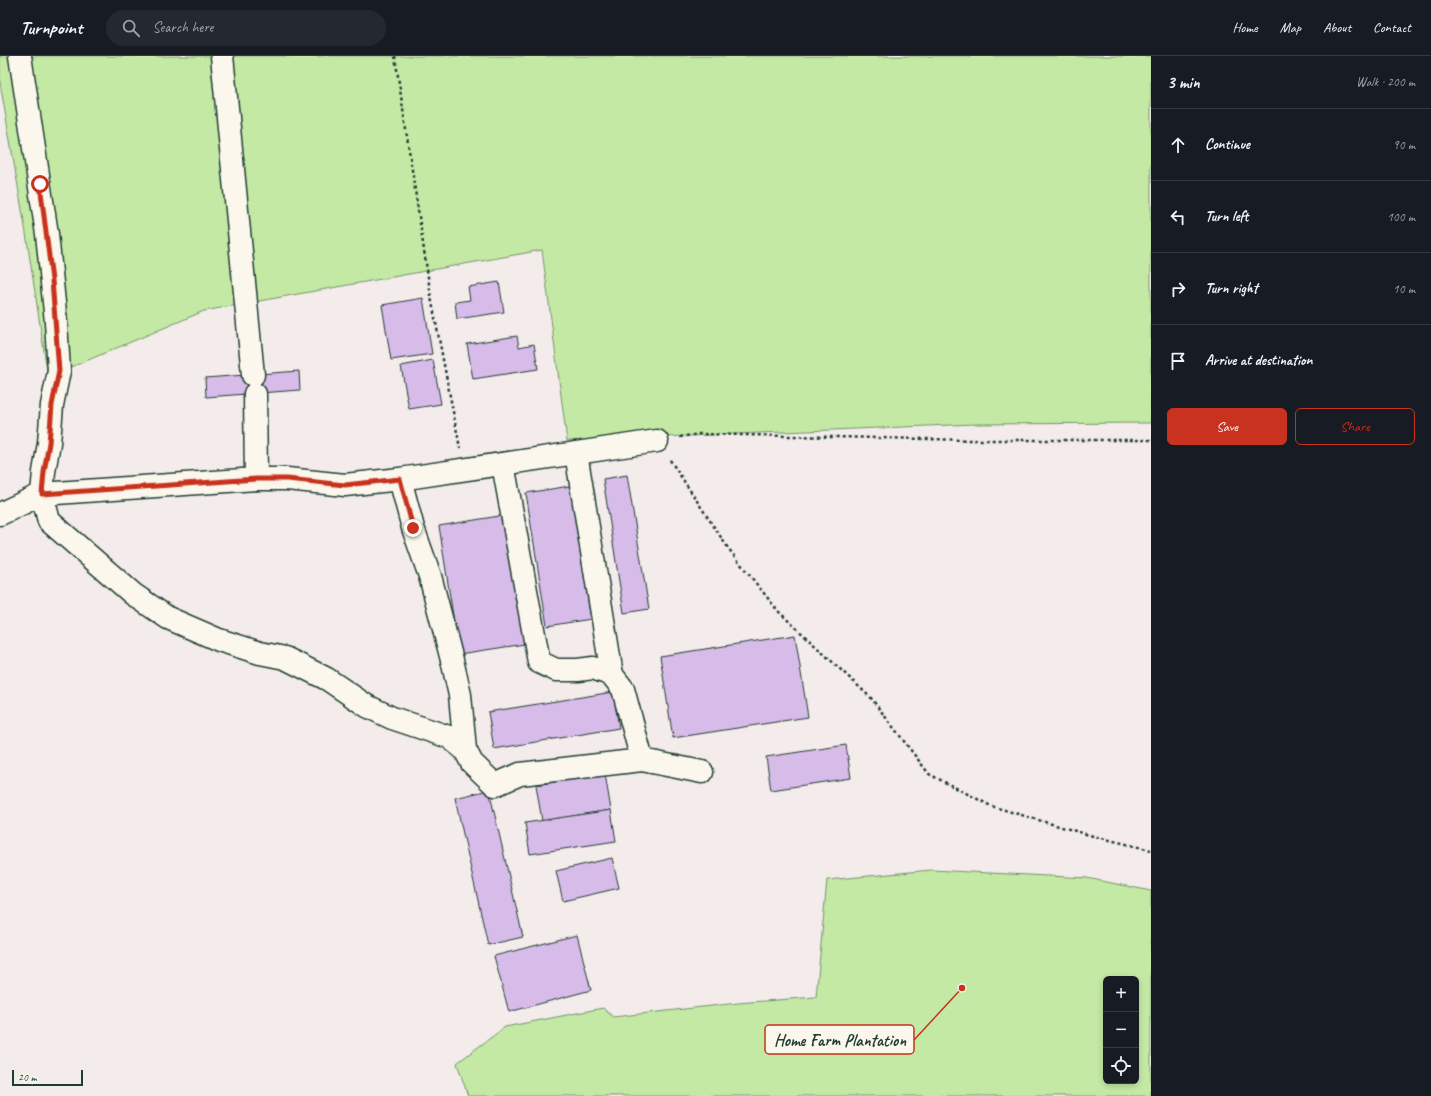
<!DOCTYPE html>
<html lang="en">
<head>
<meta charset="utf-8">
<style>
  :root { --surface:#171b24; --page:#242831; --text:#f1f3f6; --muted:#9ea1a6; --line:#363941; --accent:#c8321e }
  body { margin:0; font-family:Caveat,sans-serif; background:var(--page); color:var(--text) }
  .controls { position:absolute; right:12px; bottom:12px; display:grid; overflow:hidden; border-radius:6px; box-shadow:0 2px 6px #0003 }
  .controls button { width:36px; height:36px; display:grid; place-items:center; padding:0; border:0; border-bottom:1px solid var(--line); background:var(--surface); color:var(--text); font:20px sans-serif }
  .scale { position:absolute; left:12px; bottom:10px; width:71px; box-sizing:border-box; padding-left:4px; border:2px solid #1f3d34; border-top:0; font-size:11px; line-height:14px; white-space:nowrap; color:#1f3d34; -webkit-text-stroke:3px #fbf7ec; paint-order:stroke }
  .stop { position:absolute; width:12px; height:12px; margin:-9px; border:3px solid #c8321e; border-radius:50%; background:#fff }
  .stop.end { background:#c8321e; border-color:#fff; box-shadow:0 1px 4px #0008 }
  .list { margin:0; padding:0; list-style:none }
  h2 { display:flex; justify-content:space-between; align-items:center; height:52px; margin:0; padding:0 16px; font-size:17px }
  h2 small { font-size:13px; font-weight:400; color:var(--muted) }
  .list li { display:grid; grid-template-columns:26px 1fr auto; gap:12px; align-items:center; box-sizing:border-box; height:72px; padding:0 16px; border-top:1px solid var(--line) }
  .list b { display:block; font-size:15px; white-space:nowrap }
  .list em { font-size:13px; font-style:normal; color:var(--muted) }
  .actions { display:flex; gap:8px; padding:12px 16px }
  .actions a { flex:1; padding:9px 0; border:1px solid var(--accent); border-radius:6px; text-align:center; font-size:14px; color:var(--accent) }
  .actions .main { background:var(--accent); color:#fff }
  .icon { flex:none; width:22px; height:22px; fill:none; stroke:currentColor; stroke-width:2; stroke-linecap:round; stroke-linejoin:round }
  .map { position:relative; flex:none; width:1151px; height:1040px; overflow:hidden }
  header { display:flex; align-items:center; gap:24px; box-sizing:border-box; height:56px; padding:0 20px; background:var(--surface); border-bottom:1px solid var(--line) }
  header strong { font-size:19px }
  nav { display:flex; gap:22px; margin-inline-start:auto; font-size:14px }
  .search { width:280px; height:36px; background:var(--page); display:flex; align-items:center; gap:10px; box-sizing:border-box; padding:0 14px; border-radius:22px; color:var(--muted); font-size:15px }
  main { display:flex }
  aside { flex:1; background:var(--surface) }
  .map>svg:first-child { display:block }
  .green { fill:#c4e9a4; stroke:#72936c; fill-rule:evenodd }
  .building { fill:#d7bbe9; stroke:#1f3d34 }
  .lines { fill:none; stroke-linecap:round; stroke-linejoin:round }
  .minor-casing { stroke:#1f3d34; stroke-width:25 }
  .path { stroke:#1f3d34; stroke-width:2.5; stroke-dasharray:3 3; stroke-linecap:butt }
  .minor { stroke:#fbf7ec; stroke-width:22 }
  .route { stroke:#c8321e; stroke-width:5 }
  .leader { fill:none; stroke:#c8321e; stroke-width:1.5 }
  .callout-dot { fill:#c8321e; stroke:#fbf7ec; stroke-width:1.5 }
  .callout { fill:#fbf7ec; stroke:#c8321e; stroke-width:1.5 }
  .callout-label { font-size:17px; text-anchor:middle; font-weight:bold; fill:#1f3d34 }
</style>
</head>
<body>
<header>
<strong>Turnpoint</strong>
<div class="search"><svg class="icon" aria-label="search" viewBox="0 0 24 24"><circle cx="10" cy="10" r="6"/><path d="M15 15l6 6"/></svg>Search here</div>
<nav><a>Home</a><a>Map</a><a>About</a><a>Contact</a></nav>
</header>
<main>
<div class="map">
<svg width="1151" height="1040" viewBox="0 0 1151 1040">
  <rect width="100%" height="100%" fill="#f4ebeb"/>
  <filter id="ink" filterUnits="userSpaceOnUse"><feTurbulence type="fractalNoise" baseFrequency=".025" numOctaves="2"/><feDisplacementMap in="SourceGraphic" scale="8" xChannelSelector="R" yChannelSelector="G"/><feConvolveMatrix kernelMatrix="1 2 1 2 8 2 1 2 1" color-interpolation-filters="sRGB"/></filter>
  <g filter="url(#ink)">
    <!-- green -->
    <g class="green">
      <polygon points="0,0 1151,0 1151,367 975,368 567,385 542,194 204,255 48,321 25,171 0,27"/>
      <path d="M931 814 1087 822 1151 835V1040H468L457 1007 505 971 603 952 613 961 738 947 816 941 827 824ZM1106 923H1136V1025H1106Z"/>
    </g>
    <!-- building -->
    <g class="building">
      <polygon points="499,226 504,256 457,263 455,246 470,244 468,231"/>
      <polygon points="423,242 432,298 391,304 382,249"/>
      <polygon points="517,280 519,291 534,288 538,313 473,323 467,288"/>
      <polygon points="433,304 441,348 409,353 401,310"/>
      <polygon points="299,315 300,334 206,341 205,322"/>
      <polygon points="627,419 649,553 624,557 603,423"/>
      <polygon points="570,430 591,563 547,570 526,437"/>
      <polygon points="505,459 525,588 459,598 439,470"/>
      <polygon points="795,579 808,661 673,682 660,600"/>
      <polygon points="613,636 619,672 494,693 488,656"/>
      <polygon points="846,689 851,722 771,734 766,701"/>
      <polygon points="605,718 611,754 542,765 536,729"/>
      <polygon points="489,734 523,881 488,889 455,742"/>
      <polygon points="611,754 616,785 530,798 525,767"/>
      <polygon points="612,802 619,832 563,845 556,815"/>
      <polygon points="577,879 591,934 509,956 494,900"/>
    </g>
    <g class="lines">
      <!-- minor casing -->
      <g class="minor-casing">
        <g id="minor">
          <polyline points="20,0 47,178 56,266 59,315 52,349 49,387 44,416 42,438 49,465 133,538 168,562 219,584 260,597 285,602 327,623 367,650 392,662 449,681 465,694"/>
          <polyline points="222,0 253,319"/>
          <polyline points="255,338 256,423"/>
          <polyline points="576,397 612,619"/>
          <polyline points="503,408 539,606 556,614 578,614 593,612 612,619 623,633 642,704 702,716"/>
          <polyline points="400,423 413,472 430,520 452,604 460,639 465,694 472,707 495,729 520,718 642,704"/>
          <polyline points="0,458 42,438 256,423 287,423 345,429 400,423 657,385"/>
        </g>
      </g>
      <!-- path -->
      <g class="path">
        <polyline points="395,0 431,241 460,392"/>
        <polyline points="680,381 699,378 971,384 1151,384"/>
        <polyline points="670,404 728,492 778,555 871,642 929,718 991,750 1089,779 1151,794"/>
      </g>
      <!-- minor -->
      <use href="#minor" class="minor"/>
    </g>
  </g>
  <g class="lines" filter="url(#ink)">
    <!-- route -->
    <polyline class="route" points="40,128 52,224 59,315 52,349 49,387 44,416 42,438 256,423 287,423 345,429 400,423 413,472"/>
  </g>
  <!-- callouts -->
  <path class="leader" d="M962 932L914 984"/>
  <circle class="callout-dot" cx="962" cy="932" r="4"/>
  <rect class="callout" x="765" y="969" width="149" height="29" rx="4"/>
  <g class="callout-label">
    <text x="840" y="990">Home Farm Plantation</text>
  </g>
</svg>
<div class="controls">
<button>+</button>
<button>−</button>
<button><svg class="icon" aria-label="locate" viewBox="0 0 24 24"><circle cx="12" cy="12" r="6"/><path d="M12 2v4M12 18v4M2 12h4M18 12h4"/></svg></button>
</div>
<div class="scale">20 m</div>
<div class="stop" style="left:40px;top:128px"></div>
<div class="stop end" style="left:413px;top:472px"></div>
</div>
<aside>
<h2>3 min<small>Walk · 200 m</small></h2>
<ul class="list">
<li><svg class="icon" aria-label="ahead" viewBox="0 0 24 24"><path d="M12 20V5M6 11l6-6 6 6"/></svg><div><b>Continue</b></div><em>90 m</em></li>
<li><svg class="icon" aria-label="left" viewBox="0 0 24 24"><path d="M17 20v-9H6M10 6l-5 5 5 5"/></svg><div><b>Turn left</b></div><em>100 m</em></li>
<li><svg class="icon" aria-label="right" viewBox="0 0 24 24"><path d="M7 20v-9h11M14 6l5 5-5 5"/></svg><div><b>Turn right</b></div><em>10 m</em></li>
<li><svg class="icon" aria-label="arrive" viewBox="0 0 24 24"><path d="M6 21V4h12l-3 4 3 4H6"/></svg><div><b>Arrive at destination</b></div></li>
</ul>
<div class="actions"><a class="main">Save</a><a>Share</a></div>
</aside>
</main>
</body>
</html>
